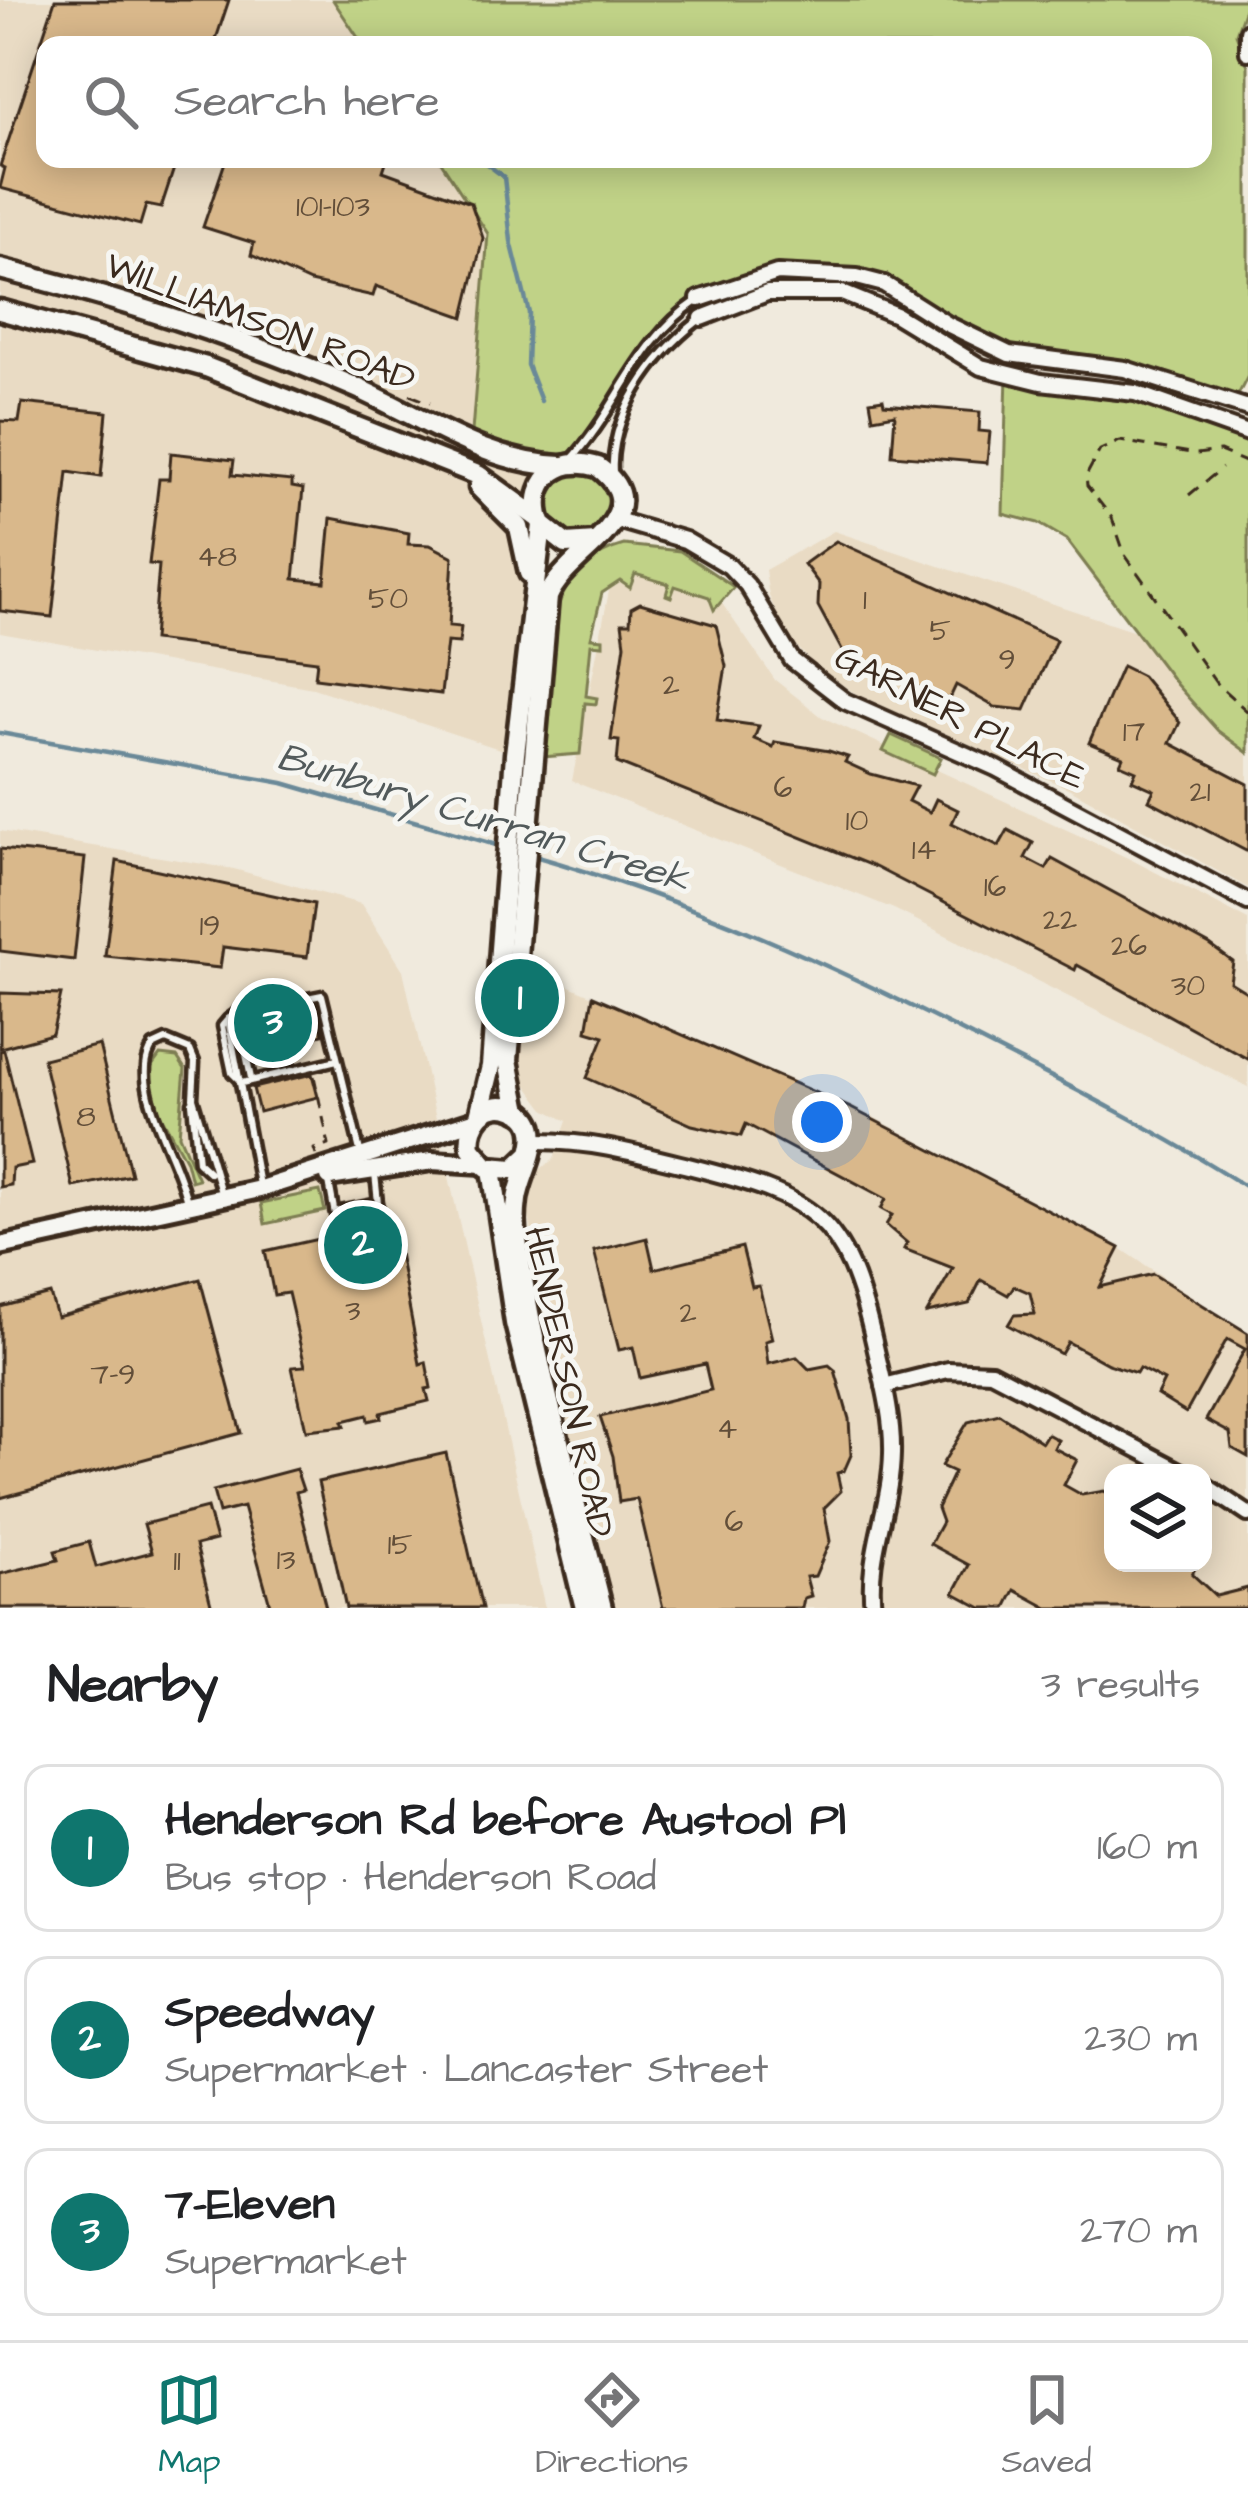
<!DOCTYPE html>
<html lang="en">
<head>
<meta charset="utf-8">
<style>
  :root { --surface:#fff; --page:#f6f6f6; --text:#202124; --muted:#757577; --line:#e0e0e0; --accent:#0f766e }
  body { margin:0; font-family:"Architects Daughter",sans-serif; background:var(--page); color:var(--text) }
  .controls { position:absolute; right:36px; bottom:36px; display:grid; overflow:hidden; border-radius:24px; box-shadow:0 6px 30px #0003 }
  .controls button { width:108px; height:108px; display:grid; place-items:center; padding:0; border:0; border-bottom:3px solid var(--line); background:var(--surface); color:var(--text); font:60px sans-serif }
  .you { position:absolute; left:822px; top:1122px; width:42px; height:42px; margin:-30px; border:9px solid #fff; border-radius:50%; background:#1a73e8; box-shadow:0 0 0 18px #1a73e833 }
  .badge { display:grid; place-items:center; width:78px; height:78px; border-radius:50%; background:var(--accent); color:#fff; font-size:39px; font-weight:700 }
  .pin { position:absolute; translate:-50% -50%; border:6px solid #fff; box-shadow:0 3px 12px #0006 }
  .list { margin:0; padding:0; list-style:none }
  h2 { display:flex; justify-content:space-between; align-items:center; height:156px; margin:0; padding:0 48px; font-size:51px }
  h2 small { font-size:39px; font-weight:400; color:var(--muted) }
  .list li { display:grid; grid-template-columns:78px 1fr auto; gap:36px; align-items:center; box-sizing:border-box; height:168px; margin:0 24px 24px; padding:0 24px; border:3px solid var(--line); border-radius:24px }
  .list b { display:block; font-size:45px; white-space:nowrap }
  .list p { margin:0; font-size:39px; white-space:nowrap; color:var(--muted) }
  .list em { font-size:39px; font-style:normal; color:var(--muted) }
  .icon { flex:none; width:66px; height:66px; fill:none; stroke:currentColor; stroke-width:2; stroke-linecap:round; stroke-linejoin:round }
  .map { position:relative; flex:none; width:1248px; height:1608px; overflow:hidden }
  .search { position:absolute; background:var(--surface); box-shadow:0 6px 30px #0003; left:36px; right:36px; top:36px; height:132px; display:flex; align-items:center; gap:30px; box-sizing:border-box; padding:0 42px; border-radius:24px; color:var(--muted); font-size:45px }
  .sheet { height:732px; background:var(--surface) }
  nav { display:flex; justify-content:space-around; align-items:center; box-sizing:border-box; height:168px; border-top:3px solid var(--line); background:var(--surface); font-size:33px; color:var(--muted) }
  nav a { display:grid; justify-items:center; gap:6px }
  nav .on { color:var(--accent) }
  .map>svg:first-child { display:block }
  .built { fill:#e9dbc4; fill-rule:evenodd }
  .green { fill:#c0d287; stroke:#7e7e52; stroke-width:3 }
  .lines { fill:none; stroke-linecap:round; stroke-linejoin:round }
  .stream { stroke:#6a8998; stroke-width:4.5 }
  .building { fill:#d9b88b; stroke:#3b2a1e; stroke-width:3 }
  .service-casing { stroke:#3b2a1e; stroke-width:15 }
  .minor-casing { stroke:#3b2a1e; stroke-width:22 }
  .tertiary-casing { stroke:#3b2a1e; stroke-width:26 }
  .secondary-casing { stroke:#3b2a1e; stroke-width:27 }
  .path { stroke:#3b2a1e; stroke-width:3; stroke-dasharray:12 9; stroke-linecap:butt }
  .service { stroke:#f6f6f2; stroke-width:6 }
  .minor { stroke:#f6f6f2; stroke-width:14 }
  .tertiary { stroke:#f6f6f2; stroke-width:16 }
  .secondary { stroke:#f6f6f2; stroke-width:18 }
  .labels { text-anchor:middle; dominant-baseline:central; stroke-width:10; stroke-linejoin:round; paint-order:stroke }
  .number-label { font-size:30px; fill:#624e39 }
  .street-label { font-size:36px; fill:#3b2a1e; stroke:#f6f6f2 }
  .water-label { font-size:39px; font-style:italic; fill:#525a5b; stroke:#f6f6f2 }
</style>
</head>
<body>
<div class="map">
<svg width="1248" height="1608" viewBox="0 0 1248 1608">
  <rect width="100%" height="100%" fill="#f0eadd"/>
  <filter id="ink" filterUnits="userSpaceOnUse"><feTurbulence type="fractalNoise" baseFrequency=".00833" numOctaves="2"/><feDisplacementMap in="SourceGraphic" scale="24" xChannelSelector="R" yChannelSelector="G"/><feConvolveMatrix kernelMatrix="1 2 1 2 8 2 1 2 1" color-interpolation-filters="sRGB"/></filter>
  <g filter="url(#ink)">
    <!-- built -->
    <g class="built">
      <polygon points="0,0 333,0 363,45 45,45 45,159 439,159 488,234 471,444 541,465 543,478 515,754 313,688 0,633"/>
      <polygon points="834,531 1135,631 1218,731 1248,753 1248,888 1070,789 858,695 818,669 786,635 769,596 765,570"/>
      <polygon points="617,550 714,592 775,680 822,717 1130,859 1248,920 1248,1087 894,909 572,781"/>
      <polygon points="0,831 234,869 361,904 403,970 545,1608 0,1608"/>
      <path d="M515 963 852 1106 1120 1248 1248 1334V1608H603L526 1201 535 1173 554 1159 567 1121 545 1109 508 1060ZM1113 1473H1203V1563H1113Z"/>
    </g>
    <!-- green -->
    <g class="green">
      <polygon points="333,0 1248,0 1236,34 1248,66 1248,376 1237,397 1125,369 1019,356 886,285 806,270 699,299 663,326 568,464 471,444 488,234 439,159 1203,159 1203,45 363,45"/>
      <polygon points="1007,374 1117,391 1248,433 1248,753 1218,731 1176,684 1067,540 1038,523 1003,514"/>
      <circle cx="578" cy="503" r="31"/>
      <path d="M624 545 680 551 734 587 714 610 709 597 675 586 671 597 666 595 669 584 635 574 630 588 620 581 602 593 591 638 603 639V645L591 644 586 696 597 698 596 704 585 703 580 754 541 757C548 682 532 569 624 545Z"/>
      <polygon points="891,735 941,758 933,774 883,751"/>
      <polygon points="160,1055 177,1057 185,1069 179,1135 198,1179 191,1181 186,1161 159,1112 149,1070"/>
      <polygon points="320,1191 325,1211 265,1224 261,1203"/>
    </g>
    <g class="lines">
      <!-- stream -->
      <g class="stream">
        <polyline points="480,159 504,177 511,241 529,313 527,365 541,401"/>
        <polyline points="0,733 283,783 503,847"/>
        <path d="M531 855C690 900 838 968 985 1043 1074 1088 1164 1134 1248 1188"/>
      </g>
    </g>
    <!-- building -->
    <g class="building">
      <polygon points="55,0 229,0 214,45 45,45 45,159 177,159 161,208 146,205 140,225 0,188 5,168 0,166"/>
      <polygon points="226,159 387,159 383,171 471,203 483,238 464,317 376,286 373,296 310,282 251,255 254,243 203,227"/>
      <polygon points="883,399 884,404 980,412 979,431 990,432 987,463 892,455 895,414 873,418 870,401"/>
      <polygon points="22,403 107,412 101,477 68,472 52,617 0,611 0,421 19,422"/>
      <polygon points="171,453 234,460 232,475 292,481 292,487 303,489 294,579 325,582 331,518 409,533 408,544 430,545 453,557 449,626 461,627 459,643 447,642 441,694 315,678 317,661 153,640 159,565 149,564 159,479 169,479"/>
      <polygon points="836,541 1056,640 1025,710 995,707 956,685 949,700 845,656 818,606 819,584 804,564"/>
      <polygon points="640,603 716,625 726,666 717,720 759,726 754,739 773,747 775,742 829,751 848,757 845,762 871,774 916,786 908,801 930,812 936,799 958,810 952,823 999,846 1008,830 1033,843 1025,858 1046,869 1052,859 1210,945 1233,962 1230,982 1248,993 1248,1059 1077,965 1075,970 875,867 617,763 619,741 611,740 625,644 622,623 630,623 631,608"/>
      <polygon points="1122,666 1142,676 1180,722 1170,743 1248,784 1248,852 1149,800 1154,790 1132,780 1136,771 1120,764 1123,757 1089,743"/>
      <polygon points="0,849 85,858 74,960 0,951"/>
      <polygon points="117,861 314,904 307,957 223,947 220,968 105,956"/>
      <polygon points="0,993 61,995 52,1034 0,1048"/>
      <polygon points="593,996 851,1108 1120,1248 1100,1287 1153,1274 1248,1333 1248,1457 1232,1448 1230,1433 1206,1420 1245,1349 1227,1339 1186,1413 1157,1395 1164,1381 1139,1368 1136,1373 1108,1364 1068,1342 1061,1354 1008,1325 1014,1315 1035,1314 1030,1293 1014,1286 1008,1295 981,1280 969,1304 927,1313 953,1268 904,1249 907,1243 886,1225 892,1215 881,1209 886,1199 746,1124 741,1136 692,1125 587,1078 604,1036 587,1031"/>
      <polygon points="316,1004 323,1034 263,1048 261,1039 254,1041 249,1017"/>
      <polygon points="99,1045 131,1175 73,1187 43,1059"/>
      <polygon points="4,1050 32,1164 12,1168 11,1185 0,1187 0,1051"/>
      <polygon points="312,1074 318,1097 259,1112 253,1088"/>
      <polygon points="371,1232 373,1237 395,1232 420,1364 426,1362 431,1388 426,1389 429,1401 380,1413 381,1418 368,1421 367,1415 343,1421 345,1426 306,1430 292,1367 305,1366 288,1293 274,1295 265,1251 327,1237 329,1249"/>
      <polygon points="647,1238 654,1269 742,1247 752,1287 759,1286 772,1339 765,1341 768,1364 797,1357 809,1369 829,1365 835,1370 849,1419 851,1455 844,1471 837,1473 841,1491 824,1508 830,1541 815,1576 806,1577 811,1596 804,1598 802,1608 663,1608 637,1499 619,1502 613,1456 600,1417 711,1390 705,1364 640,1378 633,1347 619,1350 594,1251"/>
      <polygon points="200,1279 241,1433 0,1498 0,1307 50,1294 57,1317"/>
      <polygon points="999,1414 1042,1442 1047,1434 1058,1440 1054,1448 1077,1460 1064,1485 1082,1495 1104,1491 1113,1496 1113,1563 1198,1563 1192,1574 1216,1596 1248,1588 1248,1608 1048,1608 1015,1590 1006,1608 982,1608 954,1593 969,1565 930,1544 942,1522 937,1508 954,1472 941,1466 968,1422"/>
      <polygon points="446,1453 482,1608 346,1608 318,1482"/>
      <polygon points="296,1469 303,1490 296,1492 326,1608 271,1608 243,1507 219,1513 213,1491"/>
      <polygon points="207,1508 216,1540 196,1545 212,1608 0,1608 0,1574 58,1560 55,1551 89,1542 96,1567 152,1552 144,1524"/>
    </g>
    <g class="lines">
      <!-- service casing -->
      <g class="service-casing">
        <g id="service">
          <path d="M570 461C619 409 635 342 698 300"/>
          <path d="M613 476C609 414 653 356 699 320"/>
          <polyline points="237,1012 322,995 360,1151"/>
          <polyline points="237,1012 251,1078"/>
          <polyline points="236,1013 228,1019 259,1185"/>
          <polyline points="228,1019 222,1026 232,1073 240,1081"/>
          <polyline points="242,1083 337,1060"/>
          <polyline points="192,1103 198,1162 210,1173"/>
          <polyline points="329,1182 338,1231 380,1222 375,1174"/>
          <path d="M187 1202C178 1157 127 1084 153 1046L166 1040 190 1050 195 1062 193 1098 222 1196"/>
          <polyline points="335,1212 378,1203"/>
        </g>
      </g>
      <!-- minor casing -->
      <g class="minor-casing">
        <g id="minor">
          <polyline points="1248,31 1248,52"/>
          <polyline points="699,299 777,273 857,277 884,284 947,324 1009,354 1125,369 1248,408"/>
          <polyline points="702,318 767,293 842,293 896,315 981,367 1041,382 1135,393 1248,433"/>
          <polyline points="617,520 685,540 729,566 747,585 792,660 845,701 996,768 1248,902"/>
          <path d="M534 1141C587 1140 636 1153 688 1166 815 1198 845 1213 875 1346 883 1381 893 1417 892 1454 891 1508 866 1553 873 1608"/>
          <polyline points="884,1386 948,1370 991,1372 1184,1473"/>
          <polyline points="1203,1484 1248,1514"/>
        </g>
      </g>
      <!-- tertiary casing -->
      <g class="tertiary-casing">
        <g id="tertiary">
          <polyline points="329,1177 432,1161 483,1164"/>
          <polyline points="0,1246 260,1189 476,1120"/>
        </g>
      </g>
      <!-- secondary casing -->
      <g class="secondary-casing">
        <g id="secondary">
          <path d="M0 269C121 299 242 338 357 388 424 418 485 463 561 466"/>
          <polyline points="0,310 206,367 478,475 538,518"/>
          <polyline points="479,487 519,527 529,573"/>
          <path d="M518 1111 508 1060 548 597C564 553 664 516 598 467 557 453 526 485 542 525L566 544 596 542"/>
          <polyline points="479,1116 491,1066 515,754 542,525"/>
          <path d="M531 1153 514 1169 487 1167 471 1148C467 1123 487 1097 515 1109 554 1126 520 1172 517 1200 515 1215 515 1232 518 1247 535 1369 573 1488 602 1608"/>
          <polyline points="492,1169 515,1323 585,1608"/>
        </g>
      </g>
      <!-- path -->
      <g class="path">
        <polyline points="410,395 430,403"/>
        <polyline points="1248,463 1220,451 1196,454 1120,441 1100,450 1086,476 1087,486 1112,518 1125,555 1216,683 1248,712"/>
        <polyline points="1189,495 1222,468"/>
        <polyline points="314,1076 329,1145 314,1149 316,1155"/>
      </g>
      <!-- service -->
      <use href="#service" class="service"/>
      <!-- minor -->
      <use href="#minor" class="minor"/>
      <!-- tertiary -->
      <use href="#tertiary" class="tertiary"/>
      <!-- secondary -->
      <use href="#secondary" class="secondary"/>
    </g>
  </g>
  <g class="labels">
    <!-- number labels -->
    <g class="number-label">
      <text x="333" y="207">101-103</text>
      <text x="217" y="557">48</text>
      <text x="388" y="599">50</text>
      <text x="865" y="600">1</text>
      <text x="940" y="631">5</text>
      <text x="1007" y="660">9</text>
      <text x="671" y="685">2</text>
      <text x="1134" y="732">17</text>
      <text x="783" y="788">6</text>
      <text x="1200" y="792">21</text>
      <text x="857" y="821">10</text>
      <text x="924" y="850">14</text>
      <text x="995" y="887">16</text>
      <text x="1060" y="920">22</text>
      <text x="210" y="926">19</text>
      <text x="1129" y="946">26</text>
      <text x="1188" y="986">30</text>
      <text x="86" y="1117">8</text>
      <text x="353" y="1311">3</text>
      <text x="688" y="1313">2</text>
      <text x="113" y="1375">7-9</text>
      <text x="727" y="1429">4</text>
      <text x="734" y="1522">6</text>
      <text x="400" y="1545">15</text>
      <text x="286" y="1560">13</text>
      <text x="177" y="1561">11</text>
    </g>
    <!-- street labels -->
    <g class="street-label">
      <text transform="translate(260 323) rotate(21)">WILLIAMSON ROAD</text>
      <text transform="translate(960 718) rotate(27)">GARNER PLACE</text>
      <text transform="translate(568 1382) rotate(78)">HENDERSON ROAD</text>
    </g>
    <!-- water labels -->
    <g class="water-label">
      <text transform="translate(483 819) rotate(17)">Bunbury Curran Creek</text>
    </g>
  </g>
</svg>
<div class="controls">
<button><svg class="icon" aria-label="layers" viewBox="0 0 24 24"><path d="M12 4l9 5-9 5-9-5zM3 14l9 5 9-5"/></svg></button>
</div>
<div class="you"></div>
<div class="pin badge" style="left:520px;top:998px">1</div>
<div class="pin badge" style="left:363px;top:1245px">2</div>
<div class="pin badge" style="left:273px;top:1023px">3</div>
<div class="search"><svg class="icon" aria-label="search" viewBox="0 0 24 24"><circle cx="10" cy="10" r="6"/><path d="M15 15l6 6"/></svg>Search here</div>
</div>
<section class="sheet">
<h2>Nearby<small>3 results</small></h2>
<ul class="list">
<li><span class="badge">1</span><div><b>Henderson Rd before Austool Pl</b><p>Bus stop · Henderson Road</p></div><em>160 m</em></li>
<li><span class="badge">2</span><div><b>Speedway</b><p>Supermarket · Lancaster Street</p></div><em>230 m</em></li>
<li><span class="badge">3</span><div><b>7-Eleven</b><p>Supermarket</p></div><em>270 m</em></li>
</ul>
</section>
<nav>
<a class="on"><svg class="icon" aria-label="map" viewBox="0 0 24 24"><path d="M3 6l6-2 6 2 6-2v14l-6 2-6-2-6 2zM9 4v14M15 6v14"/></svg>Map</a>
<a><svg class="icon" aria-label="directions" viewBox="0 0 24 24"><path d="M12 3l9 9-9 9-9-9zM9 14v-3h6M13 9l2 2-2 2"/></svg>Directions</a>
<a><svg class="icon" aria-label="saved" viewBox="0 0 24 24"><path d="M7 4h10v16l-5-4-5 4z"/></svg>Saved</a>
</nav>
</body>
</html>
